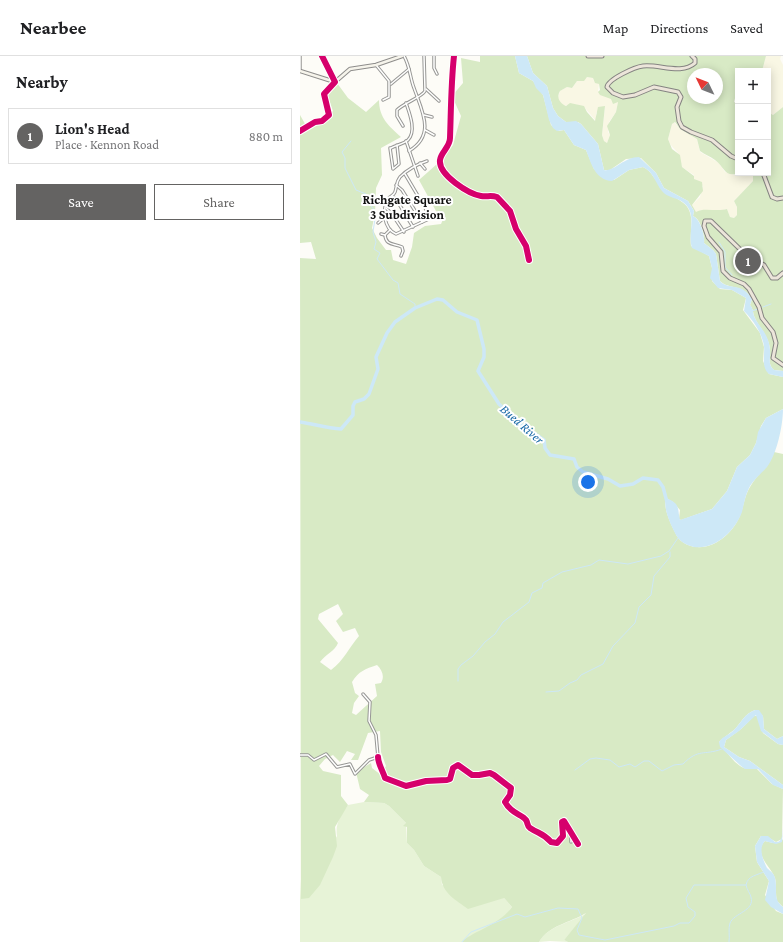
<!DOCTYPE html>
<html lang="en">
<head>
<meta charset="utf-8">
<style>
  :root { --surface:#fff; --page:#f2f2f2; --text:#202124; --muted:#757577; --line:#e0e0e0; --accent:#646362 }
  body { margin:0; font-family:"Crimson Pro",serif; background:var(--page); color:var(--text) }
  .controls { position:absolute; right:12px; top:12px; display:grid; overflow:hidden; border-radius:0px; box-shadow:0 2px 10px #0003 }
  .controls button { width:36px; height:36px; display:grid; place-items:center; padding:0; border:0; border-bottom:1px solid var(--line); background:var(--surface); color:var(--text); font:20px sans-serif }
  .compass { position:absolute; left:387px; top:12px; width:36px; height:36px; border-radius:50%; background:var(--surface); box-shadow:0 2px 10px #0003; rotate:313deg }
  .you { position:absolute; left:288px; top:426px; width:14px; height:14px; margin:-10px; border:3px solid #fff; border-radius:50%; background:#1a73e8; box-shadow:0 0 0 6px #1a73e833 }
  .badge { display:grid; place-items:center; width:26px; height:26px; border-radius:50%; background:var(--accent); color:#fff; font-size:13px; font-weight:700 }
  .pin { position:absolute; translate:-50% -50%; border:2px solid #fff; box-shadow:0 1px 4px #0006 }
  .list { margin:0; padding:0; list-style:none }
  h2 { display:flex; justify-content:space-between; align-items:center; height:52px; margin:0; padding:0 16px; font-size:17px }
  h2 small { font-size:13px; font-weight:400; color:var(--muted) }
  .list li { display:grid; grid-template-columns:26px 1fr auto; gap:12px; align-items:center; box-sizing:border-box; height:56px; margin:0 8px 8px; padding:0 8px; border:1px solid var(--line); border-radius:0px }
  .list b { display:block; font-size:15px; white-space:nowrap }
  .list p { margin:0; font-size:13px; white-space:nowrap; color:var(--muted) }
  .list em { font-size:13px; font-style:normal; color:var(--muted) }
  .actions { display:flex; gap:8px; padding:12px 16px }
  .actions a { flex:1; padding:9px 0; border:1px solid var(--accent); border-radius:0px; text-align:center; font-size:14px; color:var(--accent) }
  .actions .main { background:var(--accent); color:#fff }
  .icon { flex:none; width:22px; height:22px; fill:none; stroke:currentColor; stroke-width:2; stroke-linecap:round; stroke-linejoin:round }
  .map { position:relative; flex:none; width:483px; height:886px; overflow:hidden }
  header { display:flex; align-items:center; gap:24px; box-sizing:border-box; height:56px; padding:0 20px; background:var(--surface); border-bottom:1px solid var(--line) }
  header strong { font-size:19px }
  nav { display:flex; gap:22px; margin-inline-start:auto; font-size:14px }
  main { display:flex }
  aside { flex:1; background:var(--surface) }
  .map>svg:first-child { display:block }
  .farmland { fill:#f9f7e4 }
  .green { fill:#e7f3d7 }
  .forest { fill:#d8eac5; fill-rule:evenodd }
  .water { fill:#cde8f7 }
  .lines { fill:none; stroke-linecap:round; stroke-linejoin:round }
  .stream { stroke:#cde8f7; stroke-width:1 }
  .river { stroke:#cde8f7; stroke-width:3.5 }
  .minor-casing { stroke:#979795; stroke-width:3.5 }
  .secondary-casing { stroke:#8e8d8b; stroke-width:4.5 }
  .trunk-casing { stroke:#858482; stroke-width:5 }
  .minor { stroke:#fffffe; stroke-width:1.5 }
  .secondary { stroke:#f6f4eb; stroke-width:2.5 }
  .trunk { stroke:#ece5da; stroke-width:3 }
  .cycleway-casing { stroke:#fff; stroke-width:8 }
  .cycleway { stroke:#d6006c; stroke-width:6 }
  .labels { text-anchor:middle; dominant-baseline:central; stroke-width:4; stroke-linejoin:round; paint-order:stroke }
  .neighbourhood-label { font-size:13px; font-weight:bold; fill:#111; stroke:#fff }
  .water-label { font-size:13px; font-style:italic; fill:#1768a6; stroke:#fff }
</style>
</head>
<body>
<header>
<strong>Nearbee</strong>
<nav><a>Map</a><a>Directions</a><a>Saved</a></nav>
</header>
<main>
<aside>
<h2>Nearby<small></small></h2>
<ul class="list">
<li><span class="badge">1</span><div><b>Lion's Head</b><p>Place · Kennon Road</p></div><em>880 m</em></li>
</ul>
<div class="actions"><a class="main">Save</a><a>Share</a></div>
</aside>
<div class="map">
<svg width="483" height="886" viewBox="0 0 483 886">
  <rect width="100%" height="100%" fill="#fdfcf7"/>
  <!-- farmland -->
  <g class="farmland">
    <polygon points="466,0 481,0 480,3 483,9 483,51 473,59 468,56 468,15 462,15"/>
    <polygon points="287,21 293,22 294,25 299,28 298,35 318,46 316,56 309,66 308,76 310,79 307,87 304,85 302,79 305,51 296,57 296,65 285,52 272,48 264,50 260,47 258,42 260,35 267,31 272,32 277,25 282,25"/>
    <polygon points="374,66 380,73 397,83 400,96 419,107 425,116 435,119 450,117 453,120 453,125 434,145 437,151 437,159 434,162 430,161 427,153 419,155 401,154 396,157 392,149 400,141 403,130 393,123 394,119 382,111 378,97 370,88 368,83 372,68"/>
  </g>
  <!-- green -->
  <g class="green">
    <path d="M64 746 84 747 89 750 106 767 107 787 114 794 124 810 141 821 142 829 204 842 212 851 206 859 199 865 161 886H0V823L1 842 37 780C35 767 41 759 48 749Z"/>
    <path d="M287 857 264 884 268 886 250 885 239 886C249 869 271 867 287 857Z"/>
  </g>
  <!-- forest -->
  <g class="forest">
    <path d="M180 0H215L219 17 233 25 243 39 251 69 259 75 264 74 274 89 286 94 294 113 314 124 329 114 343 111C352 115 355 125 362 132 370 140 374 140 382 146 397 156 389 175 391 190L409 200 412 212V225L420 233 432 234 446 242 443 254 460 277 464 291 463 305 469 318 483 321V353L466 362 461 370 456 387 450 399 437 411 427 435 412 453 381 464 379 463 380 454 373 446 366 442C363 451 370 467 375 476 378 485 387 490 396 491 416 493 435 475 441 457 444 448 445 439 450 431 457 418 469 411 474 396L483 398V680L477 683 464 673 463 660 455 654C444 658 442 666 434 674 429 678 424 681 419 686 426 695 434 708 444 712 448 714 453 712 457 713L472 728 483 733 482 783 476 786 466 780H461L455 790 457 806 469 825 465 839 476 855 483 858V886H268L264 884 286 857C270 867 249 869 239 886H161C178 873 199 869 212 851L204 842 168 853C156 844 142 837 141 821L124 810 114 794 107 787V771L103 770 106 767 89 750 84 747 64 746 69 739 60 733 56 716 71 707 72 712 81 719 86 710 81 696 80 675 68 677 58 704H51L55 698 47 695 40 706 33 699 25 703 19 710 23 715 41 719V740L48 749 35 771 37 790 33 801 20 829 9 842 1 843 0 202 16 203 11 186 0 187V59L8 73 26 62 33 55 27 38 37 27 48 42 66 56 79 44C79 62 89 70 101 81L81 92 82 119 76 132 75 157 72 172 77 182 86 194H91L93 204 106 208 112 191 114 177 125 170 141 168 144 161 136 155 119 124 137 108 153 89 161 60 152 40 163 27 161 2 180 6ZM38 548 43 558 36 565 43 576 55 572 59 580C48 593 45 603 31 614L20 606C26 598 35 595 38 587L18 563 19 558ZM77 609C82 614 85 620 81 627L75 628 77 640 56 659 52 657 54 647 59 640 55 637 52 626C59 615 65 613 77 609Z"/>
    <path d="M227 0H466L462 15H438V31L434 46 438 48V117H441C423 122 426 112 415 104 410 100 405 99 400 95L397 83 380 73 375 66 372 68 368 83 372 93 380 99 382 111 394 120V123L402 126 403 135 392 149 396 156C403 151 417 156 427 153L430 161 434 162 437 159V151L434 145 453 125V120L450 117H468V56L473 59 483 51V315L474 314C466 307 472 297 469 288 466 277 458 270 454 260 453 256 453 253 450 249L452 243C442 227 429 234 420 225L416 198 413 194 404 187C405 180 401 163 393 160L394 155 388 145 364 132 356 117 341 102 326 103 310 114H304L298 88 281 68 278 66H266L258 60 253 52 247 30 233 17ZM393 18H417V42H393ZM287 21 293 22 295 27 299 28 300 34 298 36 300 39 311 43 313 48 318 46 316 56 307 70 310 79 307 87 304 85 302 79 305 50 298 51 295 65 287 56 284 50 270 47 266 50C260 47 256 42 260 35L267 31 272 32 277 25H284Z"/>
    <polygon points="454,660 457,660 463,677 478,688 483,689 483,729 450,705 439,701 424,691 426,684 441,673"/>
    <path d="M483 783V851L477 845C475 837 477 829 475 822 472 812 452 797 465 785L473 787 481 786Z"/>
  </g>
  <!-- water -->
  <g class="water">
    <path d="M215 0H227L233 17 247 30 253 52 258 60 266 66 276 65 281 68 298 88 304 114C314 116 324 101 339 101L356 117 364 132 388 145 394 155 393 160C400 163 405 179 404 187L413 194 416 198 420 225C429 235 441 225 452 243L450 249C453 252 453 256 454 260 459 272 469 277 470 294 471 302 467 308 474 314L483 315V321L469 318C461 311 465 300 464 290 462 277 453 264 444 255L446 242 432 234 418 232 410 222 412 212 409 200 392 192C387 177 398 159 384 147 377 141 367 142 362 135 355 127 354 116 343 111L329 114 312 125C295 124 291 107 286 94L274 89 264 74 257 75 253 72 249 64 243 39 236 32 233 25 219 17Z"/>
    <path d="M483 353C483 369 477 398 467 411 461 418 453 424 449 432 445 440 444 448 442 456 435 475 415 494 394 491 385 489 378 484 375 477 370 467 363 452 366 442 381 448 377 452 380 464L412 453 427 435 437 411 450 399 456 387 458 376 466 362Z"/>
    <path d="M455 654H459L463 660 464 673 477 683 483 680V689L478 688 461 675 456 659 439 675 426 684 424 691 439 701 450 705 483 729V733L473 729 458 713H445L441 710 420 691 419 686C423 680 429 679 434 674 442 666 444 658 455 654Z"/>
    <path d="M483 772 482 786 476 788 465 785C458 792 463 804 467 812 470 815 474 817 475 822 478 833 472 843 483 851V858L471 851 465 844 469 825 457 806 455 790 461 780H468L475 786C483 787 482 778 483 772Z"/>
  </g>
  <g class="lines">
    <!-- stream -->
    <g class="stream">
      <polyline points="51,85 42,96 45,102 45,112 56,134 66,138 71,150 76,156 73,176 76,186 74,193 80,197 77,203 93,224 98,227 100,238 115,248 115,252"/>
      <polyline points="419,186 425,196 425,211 432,219"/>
      <polyline points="463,251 471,248"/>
      <polyline points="452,255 458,253"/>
      <polyline points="158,625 158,613 161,609 173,600 185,586 195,578 203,566 229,546 232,537 242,532 243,527 262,516 291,509 299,504 328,508 361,500 369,495 378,482"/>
      <polyline points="246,636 259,635 270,627 277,624 281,619 303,608 313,590 335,567 339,551 351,539 354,520 370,501 370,496"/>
      <path d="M275 714 290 703 296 702 310 704 319 711 330 708 335 711 344 705H349L362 715 374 709 383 708C399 692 403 700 422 693"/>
      <polyline points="162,886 171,876 217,858 225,861 258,852 278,853 282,862 277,874 279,879 305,884 374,870 380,867 389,867 395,860 395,856 388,851 386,842 394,829 446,829"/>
      <path d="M429 886C430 880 428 872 430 867 434 857 455 855 451 841 450 837 447 834 446 829 448 819 457 820 465 815"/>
    </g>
    <!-- river -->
    <path class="river" d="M0 366C14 368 26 372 41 373L53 359V350L55 346 64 343 69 338 78 313 76 301 87 277 95 266 115 252 137 243 143 244 157 256 177 264 184 293V301L178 315 199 348 219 367 244 384 245 392 250 399 274 403 277 411 283 416 308 423 320 430 333 428 343 422 358 424 363 431 367 446"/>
    <!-- minor casing -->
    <g class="minor-casing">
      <g id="minor">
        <path d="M104 0C110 10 110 22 114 32 122 55 136 79 109 95"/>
        <polyline points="134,0 134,12 137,18"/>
        <path d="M154 0C151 27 151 55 150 82 150 91 141 96 140 104 138 119 169 138 181 140 187 141 191 139 197 141L210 155 216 173 226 190 229 204"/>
        <polyline points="76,9 89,25 89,41 83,44"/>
        <polyline points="0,15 0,0"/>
        <polyline points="91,28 109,13"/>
        <polyline points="126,33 139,45"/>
        <polyline points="124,59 132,61"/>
        <path d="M103 70 97 60V54C104 47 122 41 125 35L124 0"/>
        <polyline points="125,74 134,79"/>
        <polyline points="0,75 15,66 22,65 29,59 24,38 35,26 22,0"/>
        <polyline points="106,85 118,120"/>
        <path d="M97 89 99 108 93 113 90 92H91C96 89 104 88 108 84 117 75 109 56 106 47"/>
        <polyline points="120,107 125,113"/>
        <path d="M105 118 131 162 96 178C84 173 81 153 89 142 91 140 94 139 95 136 97 130 96 126 100 121 107 114 118 108 127 105"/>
        <polyline points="96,129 102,134 122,166"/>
        <polyline points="92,140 96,143 113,171"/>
        <polyline points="86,152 92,158 104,176"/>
        <polyline points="78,167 84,162"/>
        <path d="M90 174 85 179C86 190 94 187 102 191L103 195 101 200"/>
        <polyline points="81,178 85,179"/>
        <polyline points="0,699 8,699 14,704 26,698 37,711 50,708 55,718 69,704 78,701 76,679 69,665 70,646 63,638"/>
        <path d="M78 701C78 708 83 715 85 722L106 730 126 725 147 724 150 723 153 712 158 709 172 719H179L190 717 194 719 211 732 210 739 205 746C211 758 222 758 226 764 228 767 227 770 230 772 239 778 243 777 251 786L257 787 263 780 262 766 264 765 278 788"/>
        <polyline points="271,786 271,778"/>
      </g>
    </g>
    <!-- secondary casing -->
    <g class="secondary-casing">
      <polyline id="secondary" points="0,15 35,26 50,13 76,9 102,0"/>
    </g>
    <!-- trunk casing -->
    <g class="trunk-casing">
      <g id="trunk">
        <polyline points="288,0 302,0"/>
        <path d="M392 0 395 3V7C382 19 359 8 343 10 335 11 308 23 307 31L313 37 323 41 335 39 354 31 378 36 381 41 377 51 379 65 382 71 391 76 412 84 431 100 438 103"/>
        <polyline points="463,117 472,141 477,143 483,142"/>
        <polyline points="483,217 477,222 472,222 464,209 446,199 411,165 405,165 404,170 408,181 421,196 423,215 430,222 444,228 449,233 459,251 462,262 473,276 476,287 473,302 483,309"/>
      </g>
    </g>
    <!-- minor -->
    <use href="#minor" class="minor"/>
    <!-- secondary -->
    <use href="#secondary" class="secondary"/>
    <!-- trunk -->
    <use href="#trunk" class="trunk"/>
    <!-- cycleway casing -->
    <g class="cycleway-casing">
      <g id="cycleway">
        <path d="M154 0C151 27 151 55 150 82 150 91 141 96 140 104 138 119 169 138 181 140 187 141 191 139 197 141L210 155 216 173 226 190 229 204"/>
        <polyline points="0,75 15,66 22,65 29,59 24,38 35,26 22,0"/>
        <path d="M78 701C78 708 83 715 85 722L106 730 126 725 147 724 150 723 153 712 158 709 172 719H179L190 717 194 719 211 732 210 739 205 746C211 758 222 758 226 764 228 767 227 770 230 772 239 778 243 777 251 786L257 787 263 780 262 766 264 765 278 788"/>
      </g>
    </g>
    <!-- cycleway -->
    <use href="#cycleway" class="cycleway"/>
  </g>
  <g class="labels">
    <!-- neighbourhood labels -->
    <g class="neighbourhood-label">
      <text x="107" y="143">Richgate Square<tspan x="107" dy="15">3 Subdivision</tspan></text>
    </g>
    <!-- water labels -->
    <g class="water-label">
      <text transform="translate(222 368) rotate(41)">Bued River</text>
    </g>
  </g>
</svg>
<div class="controls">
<button>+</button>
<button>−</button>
<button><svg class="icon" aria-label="locate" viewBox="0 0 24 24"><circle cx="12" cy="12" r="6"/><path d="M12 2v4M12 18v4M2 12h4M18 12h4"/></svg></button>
</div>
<svg class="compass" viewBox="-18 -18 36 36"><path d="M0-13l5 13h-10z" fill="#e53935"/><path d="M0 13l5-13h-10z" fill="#757577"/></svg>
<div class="you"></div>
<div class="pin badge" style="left:448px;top:205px">1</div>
</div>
</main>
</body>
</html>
